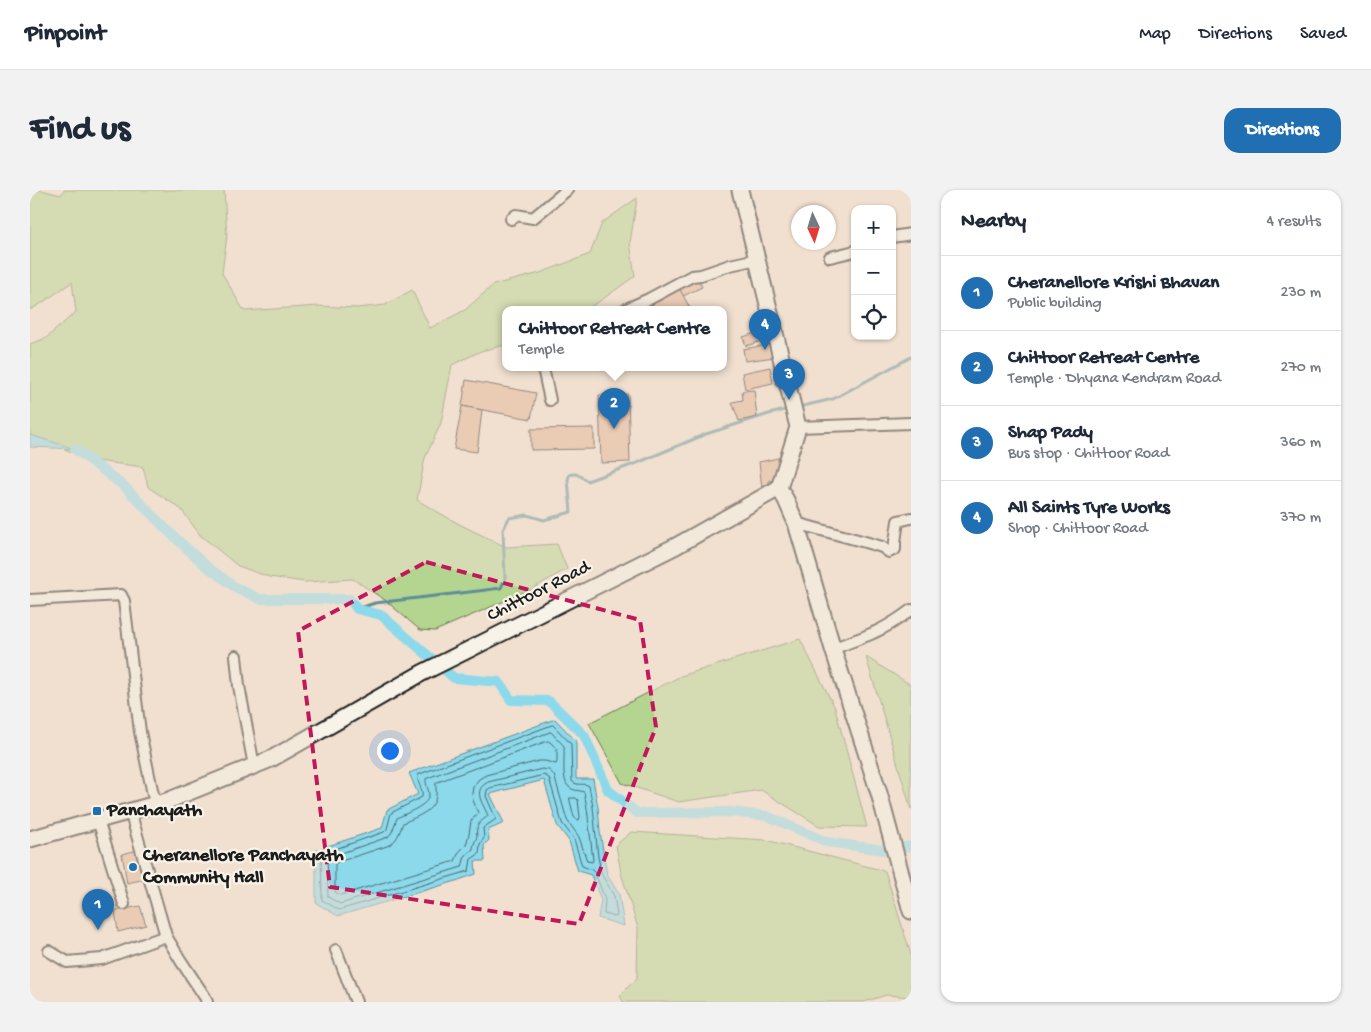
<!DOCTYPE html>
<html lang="en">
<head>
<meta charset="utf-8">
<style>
  :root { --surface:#fff; --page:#f2f2f3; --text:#1f2937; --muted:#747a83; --line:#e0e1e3; --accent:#1f6fb2 }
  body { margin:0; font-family:"Gochi Hand",sans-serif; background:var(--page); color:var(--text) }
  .controls { position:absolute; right:15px; top:15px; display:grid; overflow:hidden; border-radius:10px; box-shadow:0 1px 4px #0004 }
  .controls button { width:45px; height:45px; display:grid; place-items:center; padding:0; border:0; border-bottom:1px solid var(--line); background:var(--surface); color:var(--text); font:25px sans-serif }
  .compass { position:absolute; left:761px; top:15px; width:45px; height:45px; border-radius:50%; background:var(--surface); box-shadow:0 1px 4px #0004; rotate:176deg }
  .you { position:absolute; left:359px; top:560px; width:18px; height:18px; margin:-12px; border:4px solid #fff; border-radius:50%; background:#1a73e8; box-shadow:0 0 0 8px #1a73e833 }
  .badge { display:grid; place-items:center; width:32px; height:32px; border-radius:50%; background:var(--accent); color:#fff; font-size:16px; font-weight:700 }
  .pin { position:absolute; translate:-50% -41px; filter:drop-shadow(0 1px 2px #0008) }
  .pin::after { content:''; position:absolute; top:26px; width:18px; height:15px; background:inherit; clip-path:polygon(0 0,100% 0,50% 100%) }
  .popup { position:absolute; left:472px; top:116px; width:225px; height:65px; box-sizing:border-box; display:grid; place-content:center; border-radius:10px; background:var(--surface); filter:drop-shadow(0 1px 4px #0005); font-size:16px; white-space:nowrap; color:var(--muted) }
  .popup b { font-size:19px; color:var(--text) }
  .popup::after { content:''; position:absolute; left:50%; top:100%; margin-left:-10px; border:10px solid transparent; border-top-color:var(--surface) }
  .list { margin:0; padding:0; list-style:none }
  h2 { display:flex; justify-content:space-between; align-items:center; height:65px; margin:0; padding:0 20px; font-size:21px }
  h2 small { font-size:16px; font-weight:400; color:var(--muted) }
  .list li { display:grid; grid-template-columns:32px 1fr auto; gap:15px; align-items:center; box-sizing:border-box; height:75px; padding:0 20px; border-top:1px solid var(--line) }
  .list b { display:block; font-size:19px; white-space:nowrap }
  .list p { margin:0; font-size:16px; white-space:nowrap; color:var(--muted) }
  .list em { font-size:16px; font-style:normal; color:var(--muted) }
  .icon { flex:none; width:28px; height:28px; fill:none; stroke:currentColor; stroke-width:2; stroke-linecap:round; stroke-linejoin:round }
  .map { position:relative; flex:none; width:881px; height:812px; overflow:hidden; border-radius:15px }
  header { display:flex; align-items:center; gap:30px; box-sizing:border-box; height:70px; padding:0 25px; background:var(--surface); border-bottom:1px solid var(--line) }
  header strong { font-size:24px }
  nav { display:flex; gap:28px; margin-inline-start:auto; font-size:18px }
  .intro { display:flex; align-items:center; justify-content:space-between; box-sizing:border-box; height:120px; padding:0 30px }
  h1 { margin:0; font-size:35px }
  .button { padding:12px 22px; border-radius:15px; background:var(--accent); color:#fff; font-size:18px; font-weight:700 }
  main { display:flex; gap:30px; padding:0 30px }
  aside { flex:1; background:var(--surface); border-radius:15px; box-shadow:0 1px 4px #0004 }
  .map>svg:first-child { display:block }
  .green { fill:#b4d58f; stroke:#687856 }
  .water { fill:#8cd9eb; stroke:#5f8d98 }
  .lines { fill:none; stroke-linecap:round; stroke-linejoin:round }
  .shore { stroke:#49686f; stroke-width:1 }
  .stream { stroke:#5f8d98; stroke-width:3 }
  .canal { stroke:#8cd9eb; stroke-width:10 }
  .building { fill:#e3b395; stroke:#1c1c1c }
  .minor-casing { stroke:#1c1c1c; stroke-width:14 }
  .secondary-casing { stroke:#1c1c1c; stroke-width:19 }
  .minor { stroke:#f7f3e8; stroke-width:10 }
  .secondary { stroke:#f7f3e8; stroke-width:15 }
  .marked { fill:none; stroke:#c2185b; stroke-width:4; stroke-dasharray:10 6; stroke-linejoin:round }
  .poi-dot { fill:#1f6fb2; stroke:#f7f3e8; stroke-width:2 }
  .labels { text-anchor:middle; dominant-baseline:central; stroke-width:4.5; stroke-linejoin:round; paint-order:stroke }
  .street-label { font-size:19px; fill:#1c1c1c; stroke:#f7f3e8 }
  .poi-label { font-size:19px; font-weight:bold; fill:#1c1c1c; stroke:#f7f3e8; text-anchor:start }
</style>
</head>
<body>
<header>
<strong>Pinpoint</strong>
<nav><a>Map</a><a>Directions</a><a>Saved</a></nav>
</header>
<div class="intro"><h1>Find us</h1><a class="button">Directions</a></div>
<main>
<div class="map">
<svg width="881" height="812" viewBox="0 0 881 812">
  <rect width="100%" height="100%" fill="#f1e0cf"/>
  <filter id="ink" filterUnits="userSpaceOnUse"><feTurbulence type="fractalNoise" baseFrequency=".02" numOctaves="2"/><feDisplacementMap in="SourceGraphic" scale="10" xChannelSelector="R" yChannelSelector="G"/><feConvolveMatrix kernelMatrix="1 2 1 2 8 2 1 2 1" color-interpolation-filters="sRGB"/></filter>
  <g filter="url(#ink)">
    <!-- green -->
    <g class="green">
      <polygon points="11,0 31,5 34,0 194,0 197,46 192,83 214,121 289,116 327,118 355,115 382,100 400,138 435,120 463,95 510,83 560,64 572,33 607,8 600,53 605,86 570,111 555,120 475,120 475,155 451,161 422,175 411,233 395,268 387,310 429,334 476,357 527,354 537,379 500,400 405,441 390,440 355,410 323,389 275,392 239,387 208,376 170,345 151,319 118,297 113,277 59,270 17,251 0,245 0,154 16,148 46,122 42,92 12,113 0,120 0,1"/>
      <polygon points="770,449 805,518 837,637 789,636 731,600 649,612 592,593 559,533 651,486"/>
      <polygon points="836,467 881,495 881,619"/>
      <polygon points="601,642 736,650 855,681 881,765 881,807 856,805 834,812 593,812 590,805 607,788 608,738 591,683 586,655"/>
    </g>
    <!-- water -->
    <g class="water">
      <polygon points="0,245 45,259 0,257"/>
      <polygon points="525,529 546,551 546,589 563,589 568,617 570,642 577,685 589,704 594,736 568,728 571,710 561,685 548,681 539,651 527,635 514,590 460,604 474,633 458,640 459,650 454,655 455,671 445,671 446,684 423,692 308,726 286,713 286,660 352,638 357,620 388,604 379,583"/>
    </g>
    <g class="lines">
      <!-- shore -->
      <g class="shore">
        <path d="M523 535 541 554 542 591C547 597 554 592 559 596L563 617 568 667 572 685 584 706 587 725 586 727 574 724 575 709 565 683 562 680 552 676 544 649 532 633 519 588 514 585 460 598 457 600 456 606 466 629 453 638 454 648 450 654 449 664 441 669 439 681 309 720 292 710 291 664 354 642 357 639 361 623 392 607C394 599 386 593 388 585Z"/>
        <path d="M521 542 534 556C535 566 531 591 539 597 543 601 549 600 554 602L557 618 563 670 562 672 557 671 549 647 537 630 524 585 519 580 512 579 458 592C441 601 454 614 458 626 453 630 448 632 447 639 446 641 447 645 447 647 445 652 443 654 443 659L435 666 432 677 310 714 298 707 297 668 358 647 362 642 367 628C376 623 398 616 399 605 399 599 395 594 396 589Z"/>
        <path d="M518 551 520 552 527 559V572L526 574 515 571H509L456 585 449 589 443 597 442 604 443 610 448 623 441 631 439 644 436 655 429 662 425 671 311 705 305 702V673L357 656C368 651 369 643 373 633 385 627 405 622 406 605 407 601 405 597 406 593Z"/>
        <polygon points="540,608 546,608 548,610 550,627 549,630 546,629 544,627 540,611"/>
      </g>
      <!-- stream -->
      <g class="stream">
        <polyline points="773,216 803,209 881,167"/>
        <path d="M327 419 345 413 448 401 471 398 475 389 473 340 479 328 497 325 514 330 541 322 538 290 539 285C547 282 551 286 557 291L607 273 676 244 739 224 755 220"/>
      </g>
      <!-- canal -->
      <polyline class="canal" points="45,259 95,297 136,339 176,376 205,397 230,409 320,409 327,419 351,425 424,488 469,492 481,510 519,511 554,545 578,600 607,623 700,622 737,626 797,652 853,660 881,656"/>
    </g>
    <!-- building -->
    <g class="building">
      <polygon points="667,87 672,97 653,106 648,96"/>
      <polygon points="648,96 661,120 599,120"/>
      <polygon points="738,139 741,148 716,156 713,147"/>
      <polygon points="743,154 745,167 715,171 713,159"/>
      <polygon points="752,172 755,194 746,196 743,173"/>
      <polygon points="740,177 743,193 715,199 712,183"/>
      <polygon points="436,190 506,203 501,229 432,216"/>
      <polygon points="724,200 727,227 709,231 702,212 713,210 712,201"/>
      <polygon points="598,204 600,272 571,273 569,205"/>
      <polygon points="432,216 452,220 447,262 424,259"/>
      <polygon points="564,238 564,259 501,260 501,239"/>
      <polygon points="753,267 747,289 739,291 739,296 732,299 729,272"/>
      <polygon points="108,660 115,689 97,693 92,664"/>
      <polygon points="110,716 116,735 88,742 85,721"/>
    </g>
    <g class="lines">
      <!-- minor casing -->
      <g class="minor-casing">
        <g id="minor">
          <polyline points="481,29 486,25 503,28 537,0"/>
          <polyline points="862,47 881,44"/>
          <polyline points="800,67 825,61"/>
          <polyline points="594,120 619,109 662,86 671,85 700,75 727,69"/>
          <polyline points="513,178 520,210"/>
          <polyline points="768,237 881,233"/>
          <polyline points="766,333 835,352 852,357 859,362 865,359 865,352 868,331 881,328"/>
          <polyline points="0,410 91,405 94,411 110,542 125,614"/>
          <path d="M803 459C816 453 830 449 843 443 857 437 869 429 881 420"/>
          <polyline points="206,466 209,496 224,576"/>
          <polyline points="100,621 136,746 151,771 175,807 177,812"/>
          <polyline points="68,630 94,714"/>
          <polyline points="306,760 326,812"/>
          <polyline points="19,761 37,772 72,769 136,746"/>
        </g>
      </g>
      <!-- secondary casing -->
      <g class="secondary-casing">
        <g id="secondary">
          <polyline points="749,298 756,310 766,333 803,459 849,603 881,721"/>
          <polyline points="0,649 137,611 241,569 392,483 646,356 749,298 768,237 710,0"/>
        </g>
      </g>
      <!-- minor -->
      <use href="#minor" class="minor"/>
      <!-- secondary -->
      <use href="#secondary" class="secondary"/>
    </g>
  </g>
  <!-- marked area -->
  <path d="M0 0H881V812H0ZM396 372 610 430 626 537 549 734 300 697 268 441Z" fill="#f1e0cf" fill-opacity=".55" fill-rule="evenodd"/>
  <path class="marked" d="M396 372 610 430 626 537 549 734 300 697 268 441Z"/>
  <!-- markers -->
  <g class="poi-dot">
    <rect x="62" y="616" width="10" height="10" rx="2.5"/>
    <circle cx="103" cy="677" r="5"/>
  </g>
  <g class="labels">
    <!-- street labels -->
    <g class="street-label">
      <text transform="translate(509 402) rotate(-27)">Chittoor Road</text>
    </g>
    <!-- poi labels -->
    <g class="poi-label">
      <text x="77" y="621">Panchayath</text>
      <text x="113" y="666">Cheranellore Panchayath<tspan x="113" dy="22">Community Hall</tspan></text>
    </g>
  </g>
</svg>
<div class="controls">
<button>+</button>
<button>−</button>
<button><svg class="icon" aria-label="locate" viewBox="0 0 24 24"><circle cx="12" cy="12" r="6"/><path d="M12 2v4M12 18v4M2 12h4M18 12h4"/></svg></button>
</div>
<svg class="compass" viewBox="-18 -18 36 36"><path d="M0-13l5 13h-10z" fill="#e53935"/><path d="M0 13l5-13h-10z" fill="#747a83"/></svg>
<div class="you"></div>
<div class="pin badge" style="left:68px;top:740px">1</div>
<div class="pin badge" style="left:584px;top:239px">2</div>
<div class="popup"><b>Chittoor Retreat Centre</b>Temple</div>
<div class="pin badge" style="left:759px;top:210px">3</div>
<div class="pin badge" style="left:735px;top:160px">4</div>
</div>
<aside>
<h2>Nearby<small>4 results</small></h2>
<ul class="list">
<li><span class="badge">1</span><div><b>Cheranellore Krishi Bhavan</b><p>Public building</p></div><em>230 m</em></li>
<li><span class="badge">2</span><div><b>Chittoor Retreat Centre</b><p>Temple · Dhyana Kendram Road</p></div><em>270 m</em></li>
<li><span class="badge">3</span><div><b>Shap Pady</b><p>Bus stop · Chittoor Road</p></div><em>360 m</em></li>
<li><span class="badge">4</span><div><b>All Saints Tyre Works</b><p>Shop · Chittoor Road</p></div><em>370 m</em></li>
</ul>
</aside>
</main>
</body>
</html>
